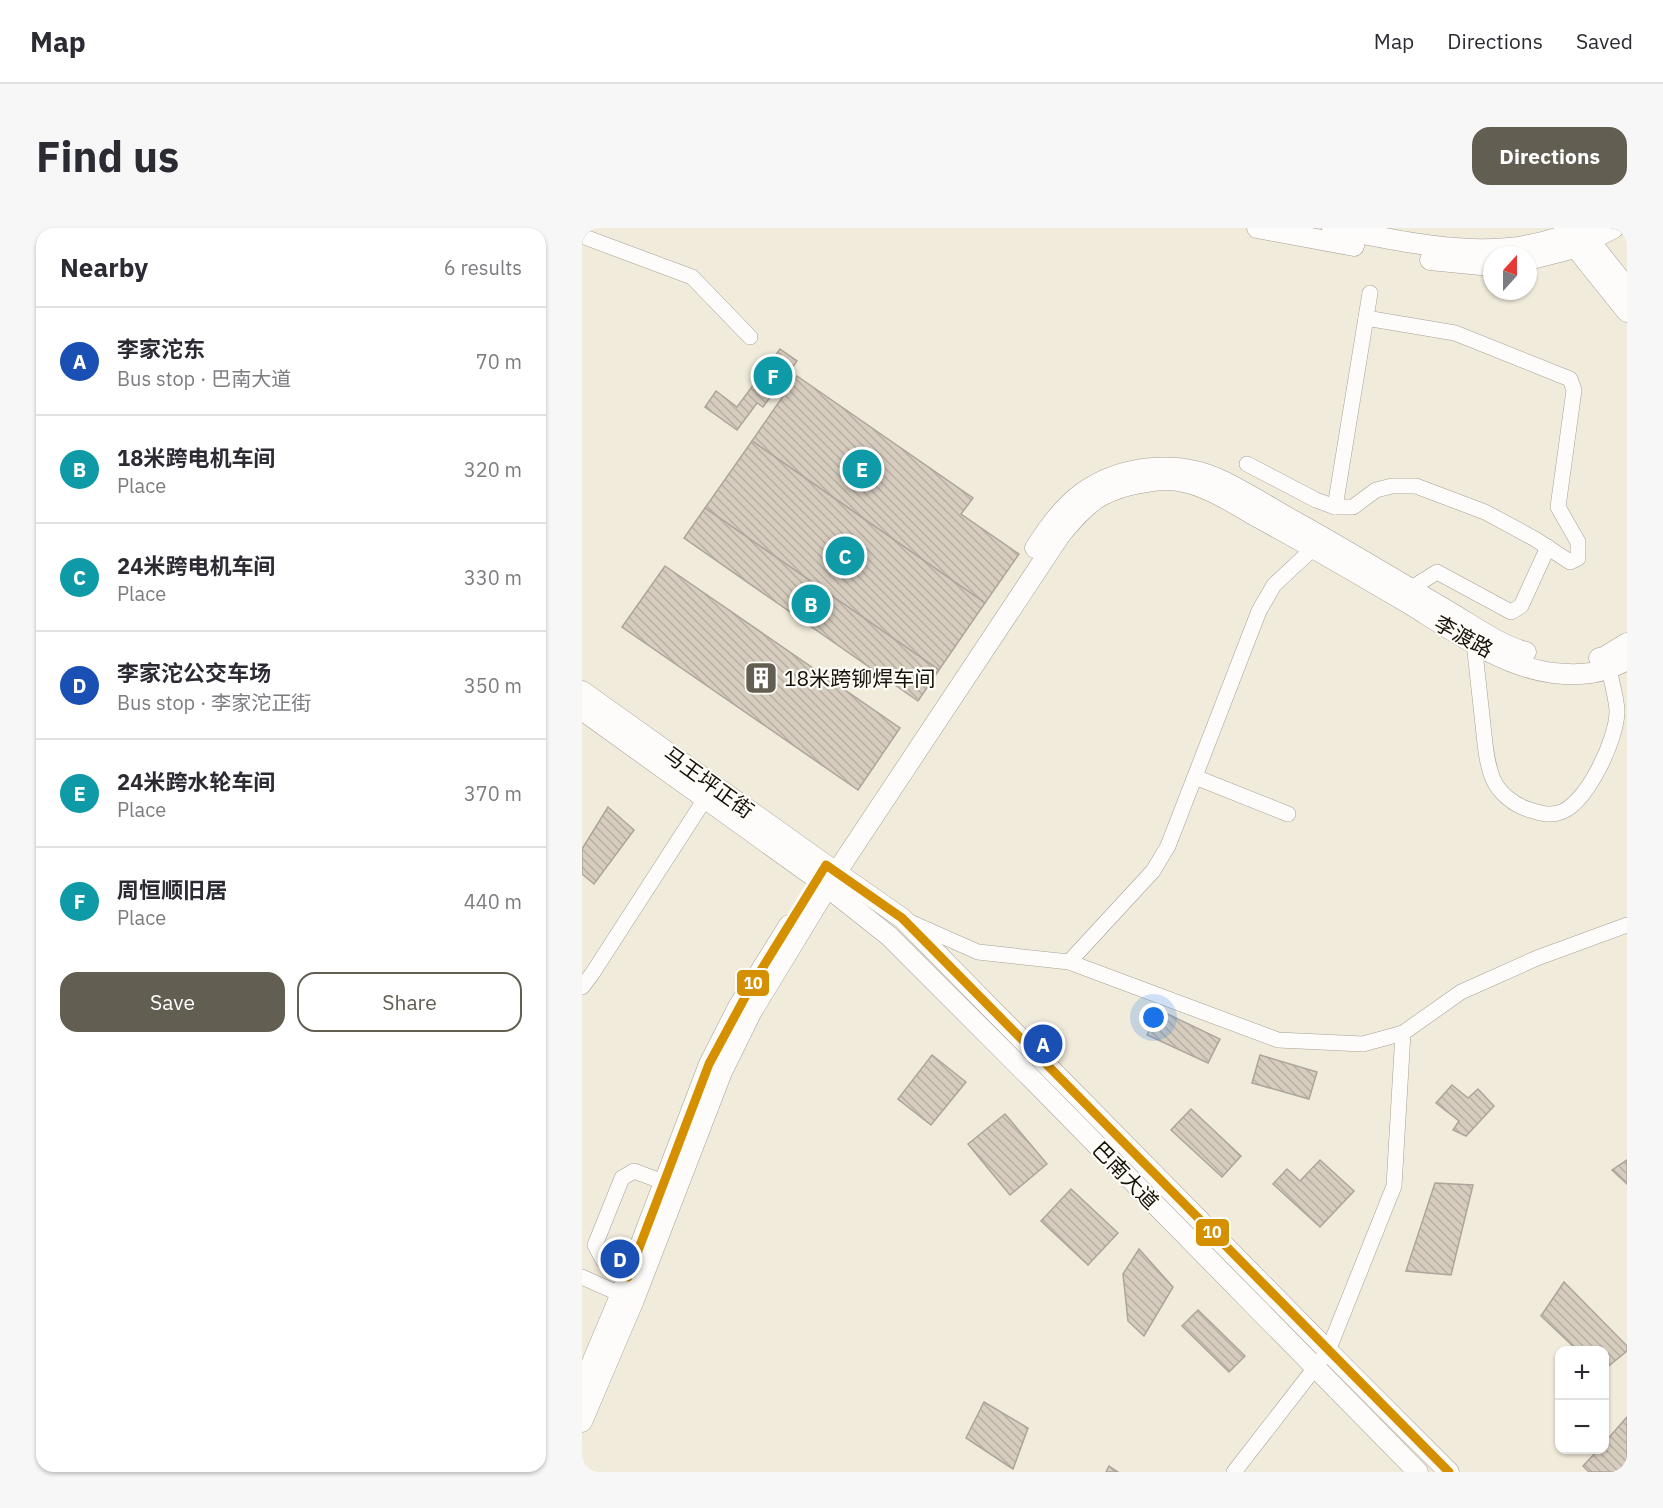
<!DOCTYPE html>
<html lang="en">
<head>
<meta charset="utf-8">
<style>
  :root { --surface:#fff; --page:#f7f7f7; --text:#2b2b33; --muted:#7c7c81; --line:#e1e1e2; --accent:#635e52 }
  body { margin:0; font-family:"IBM Plex Sans","Noto Sans SC",sans-serif; background:var(--page); color:var(--text) }
  .controls { position:absolute; right:18px; bottom:18px; display:grid; overflow:hidden; border-radius:12px; box-shadow:0 2px 4px #0004 }
  .controls button { width:54px; height:54px; display:grid; place-items:center; padding:0; border:0; border-bottom:2px solid var(--line); background:var(--surface); color:var(--text); font:30px sans-serif }
  .compass { position:absolute; left:901px; top:18px; width:54px; height:54px; border-radius:50%; background:var(--surface); box-shadow:0 2px 4px #0004; rotate:21deg }
  .you { position:absolute; left:572px; top:790px; width:21px; height:21px; margin:-15px; border:4px solid #fff; border-radius:50%; background:#1a73e8; box-shadow:0 0 0 9px #1a73e833 }
  .badge { display:grid; place-items:center; width:39px; height:39px; border-radius:50%; background:var(--accent); color:#fff; font-size:20px; font-weight:700 }
  .pin { position:absolute; translate:-50% -50%; border:3px solid #fff; box-shadow:0 2px 6px #0006 }
  .list { margin:0; padding:0; list-style:none }
  h2 { display:flex; justify-content:space-between; align-items:center; height:78px; margin:0; padding:0 24px; font-size:26px }
  h2 small { font-size:20px; font-weight:400; color:var(--muted) }
  .list li { display:grid; grid-template-columns:39px 1fr auto; gap:18px; align-items:center; box-sizing:border-box; height:108px; padding:0 24px; border-top:2px solid var(--line) }
  .list b { display:block; font-size:22px; white-space:nowrap }
  .list p { margin:0; font-size:20px; white-space:nowrap; color:var(--muted) }
  .list em { font-size:20px; font-style:normal; color:var(--muted) }
  .actions { display:flex; gap:12px; padding:18px 24px }
  .actions a { flex:1; padding:14px 0; border:2px solid var(--accent); border-radius:18px; text-align:center; font-size:21px; color:var(--accent) }
  .actions .main { background:var(--accent); color:#fff }
  .map { position:relative; flex:none; width:1045px; height:1244px; overflow:hidden; border-radius:18px }
  header { display:flex; align-items:center; gap:36px; box-sizing:border-box; height:84px; padding:0 30px; background:var(--surface); border-bottom:2px solid var(--line) }
  header strong { font-size:28px }
  nav { display:flex; gap:33px; margin-inline-start:auto; font-size:21px }
  .intro { display:flex; align-items:center; justify-content:space-between; box-sizing:border-box; height:144px; padding:0 36px }
  h1 { margin:0; font-size:42px }
  .button { padding:15px 27px; border-radius:18px; background:var(--accent); color:#fff; font-size:21px; font-weight:700 }
  main { display:flex; gap:36px; padding:0 36px }
  aside { flex:1; background:var(--surface); border-radius:18px; box-shadow:0 2px 4px #0004 }
  .map>svg:first-child { display:block }
  .building { fill:url(#building-back-hatch); stroke:#aca59b; stroke-width:1.5 }
  .lines { fill:none; stroke-linecap:round; stroke-linejoin:round }
  .minor-casing { stroke:#a6a196; stroke-width:16 }
  .major-casing { stroke:#a6a196; stroke-width:21 }
  .minor { stroke:#fdfcfa; stroke-width:15 }
  .major { stroke:#fdfcfa; stroke-width:20 }
  .bus-1-casing { stroke:#fffdf7; stroke-width:14 }
  .bus-1 { stroke:#d59001; stroke-width:9 }
  .labels { text-anchor:middle; dominant-baseline:central; stroke-width:4.5; stroke-linejoin:round; paint-order:stroke }
  .street-label { font-size:21px; fill:#161209; stroke:#fffdf7 }
  .poi-label { font-size:21px; fill:#161209; stroke:#fffdf7; text-anchor:start }
  .line-badge { stroke:#fffdf7; stroke-width:2 }
  .badge-label { font-size:16px; text-anchor:middle; font-weight:bold; fill:#fff }
</style>
</head>
<body>
<header>
<strong>Map</strong>
<nav><a>Map</a><a>Directions</a><a>Saved</a></nav>
</header>
<div class="intro"><h1>Find us</h1><a class="button">Directions</a></div>
<main>
<aside>
<h2>Nearby<small>6 results</small></h2>
<ul class="list">
<li><span class="badge" style="background:#1a4fb4">A</span><div><b>李家沱东</b><p>Bus stop · 巴南大道</p></div><em>70 m</em></li>
<li><span class="badge" style="background:#0f9aa8">B</span><div><b>18米跨电机车间</b><p>Place</p></div><em>320 m</em></li>
<li><span class="badge" style="background:#0f9aa8">C</span><div><b>24米跨电机车间</b><p>Place</p></div><em>330 m</em></li>
<li><span class="badge" style="background:#1a4fb4">D</span><div><b>李家沱公交车场</b><p>Bus stop · 李家沱正街</p></div><em>350 m</em></li>
<li><span class="badge" style="background:#0f9aa8">E</span><div><b>24米跨水轮车间</b><p>Place</p></div><em>370 m</em></li>
<li><span class="badge" style="background:#0f9aa8">F</span><div><b>周恒顺旧居</b><p>Place</p></div><em>440 m</em></li>
</ul>
<div class="actions"><a class="main">Save</a><a>Share</a></div>
</aside>
<div class="map">
<svg width="1045" height="1244" viewBox="0 0 1045 1244">
  <defs>
    <pattern id="building-back-hatch" width="6" height="6" patternUnits="userSpaceOnUse" patternTransform="scale(1.5)"><rect width="6" height="6" fill="#d7cdbf"/><path d="M-1 5l2 2M0 0l6 6M5-1l2 2" fill="none" stroke="#b8afa3"/></pattern>
  </defs>
  <rect width="100%" height="100%" fill="#f1ebdb"/>
  <!-- building -->
  <g class="building">
    <polygon points="198,121 215,133 181,179 175,175 155,202 123,179 134,163 155,179"/>
    <polygon points="215,148 391,270 379,286 437,326 403,375 170,213"/>
    <polygon points="170,213 403,375 357,442 123,280"/>
    <polygon points="123,280 357,442 336,473 102,310"/>
    <polygon points="83,338 318,500 276,562 40,399"/>
    <polygon points="26,579 52,602 12,656 0,646 0,621"/>
    <polygon points="577,782 638,811 626,835 565,807"/>
    <polygon points="350,827 384,854 349,897 316,871"/>
    <polygon points="678,827 735,844 727,871 670,855"/>
    <polygon points="870,857 886,870 896,861 912,878 884,908 871,902 877,893 854,875"/>
    <polygon points="609,881 659,928 640,949 589,902"/>
    <polygon points="423,886 465,936 428,967 386,916"/>
    <polygon points="738,932 772,963 738,999 691,956 705,941 718,953"/>
    <polygon points="1045,932 1045,956 1030,942"/>
    <polygon points="853,955 891,957 869,1047 824,1043"/>
    <polygon points="489,961 536,1005 506,1037 459,993"/>
    <polygon points="557,1021 591,1059 562,1108 546,1093 541,1046"/>
    <polygon points="982,1054 1045,1118 1045,1123 1023,1141 1023,1122 995,1122 959,1088"/>
    <polygon points="616,1082 663,1128 647,1144 600,1098"/>
    <polygon points="402,1174 446,1200 431,1241 384,1210"/>
    <polygon points="1045,1189 1045,1242 1043,1244 1007,1244 1001,1238 1016,1222 1023,1222 1023,1214"/>
    <polygon points="527,1238 536,1244 524,1244"/>
  </g>
  <g class="lines">
    <!-- minor casing -->
    <g class="minor-casing">
      <g id="minor">
        <polyline points="0,8 110,49 168,109"/>
        <polyline points="665,236 734,272 753,279 771,279 794,262 810,258 834,258 903,284 953,311 988,334 996,330 996,314 976,279 992,162 988,151 873,105 784,90"/>
        <polyline points="753,279 788,65"/>
        <polyline points="828,361 855,344 929,384 939,378 966,319"/>
        <path d="M892 415C895 442 898 470 901 497 903 515 904 534 911 551 917 565 931 576 945 581 955 584 965 588 976 585 1004 579 1036 509 1035 482 1034 469 1030 455 1027 441"/>
        <polyline points="613,549 706,586"/>
        <polyline points="328,694 396,724 487,734 696,812 781,816 821,805 879,764 955,730 1045,697"/>
        <polyline points="487,734 571,643 586,618 677,383 692,357 738,314"/>
        <polyline points="0,759 10,746 123,571"/>
        <polyline points="0,1049 47,1070"/>
        <polyline points="46,1049 21,1032 13,1017 40,950 52,943 92,958"/>
        <polyline points="652,1244 746,1123 812,958 821,805"/>
      </g>
    </g>
    <!-- major casing -->
    <g class="major-casing">
      <g id="major">
        <polyline points="675,0 772,18"/>
        <path d="M750 0C832 15 920 39 999 0"/>
        <polyline points="1000,3 1045,60"/>
        <polyline points="984,8 1045,84"/>
        <polyline points="848,32 899,37 910,36"/>
        <polyline points="946,32 993,20 1032,0"/>
        <path d="M453 320C466 300 480 280 500 265 538 237 596 231 639 252 664 264 689 280 714 294 766 323 817 354 868 384 892 398 917 417 944 424"/>
        <polyline points="1017,430 1022,429 1045,415"/>
        <polyline points="0,463 244,637 320,690 761,1138 867,1244"/>
        <polyline points="0,482 235,651 307,708 449,850 836,1244"/>
        <polyline points="0,1158 46,1049 127,836 156,779 207,697"/>
        <path d="M0 1194 52 1072 140 844 169 785 254 645 479 306C490 293 500 281 514 271 533 259 561 253 584 252 617 252 647 273 675 289 727 317 778 347 829 377 871 403 921 439 971 445 1000 448 1020 446 1045 432"/>
      </g>
    </g>
    <!-- minor -->
    <use href="#minor" class="minor"/>
    <!-- major -->
    <use href="#major" class="major"/>
    <!-- bus-1 casing -->
    <g class="bus-1-casing">
      <polyline id="bus-1" points="32,1040 46,1049 127,836 168,760 244,637 320,690 867,1244"/>
    </g>
    <!-- bus-1 -->
    <use href="#bus-1" class="bus-1"/>
  </g>
  <!-- icons -->
  <defs>
    <g id="building-square" transform="scale(1.725)"><rect x="-9" y="-9" width="18" height="18" rx="4" fill="#635e52" stroke="#fffdf7"/><path d="M-4-6H4V6H1V3H-1V6H-4ZM-2.5-4.3h1.7v1.8h-1.7ZM.8-4.3h1.7v1.8H.8ZM-2.5-1h1.7V.8h-1.7ZM.8-1h1.7V.8H.8Z" fill="#fff"/></g>
  </defs>
  <g fill-rule="evenodd">
    <use href="#building-square" x="179" y="450"/>
  </g>
  <g class="labels">
    <!-- street labels -->
    <g class="street-label">
      <text transform="translate(882 408) rotate(29)">李渡路</text>
      <text transform="translate(127 554) rotate(36)">马王坪正街</text>
      <text transform="translate(544 947) rotate(46)">巴南大道</text>
    </g>
    <!-- poi labels -->
    <g class="poi-label">
      <text x="202" y="450">18米跨铆焊车间</text>
    </g>
  </g>
  <g class="line-badge">
    <rect x="154" y="741" width="34" height="28" rx="6" fill="#d59001"/>
    <rect x="613" y="990" width="35" height="29" rx="6" fill="#d59001"/>
  </g>
  <g class="badge-label">
    <text x="171" y="761">10</text>
    <text x="630" y="1010">10</text>
  </g>
</svg>
<div class="controls">
<button>+</button>
<button>−</button>
</div>
<svg class="compass" viewBox="-18 -18 36 36"><path d="M0-13l5 13h-10z" fill="#e53935"/><path d="M0 13l5-13h-10z" fill="#7c7c81"/></svg>
<div class="you"></div>
<div class="pin badge" style="left:461px;top:816px;background:#1a4fb4">A</div>
<div class="pin badge" style="left:229px;top:376px;background:#0f9aa8">B</div>
<div class="pin badge" style="left:263px;top:328px;background:#0f9aa8">C</div>
<div class="pin badge" style="left:38px;top:1031px;background:#1a4fb4">D</div>
<div class="pin badge" style="left:280px;top:241px;background:#0f9aa8">E</div>
<div class="pin badge" style="left:191px;top:148px;background:#0f9aa8">F</div>
</div>
</main>
</body>
</html>
